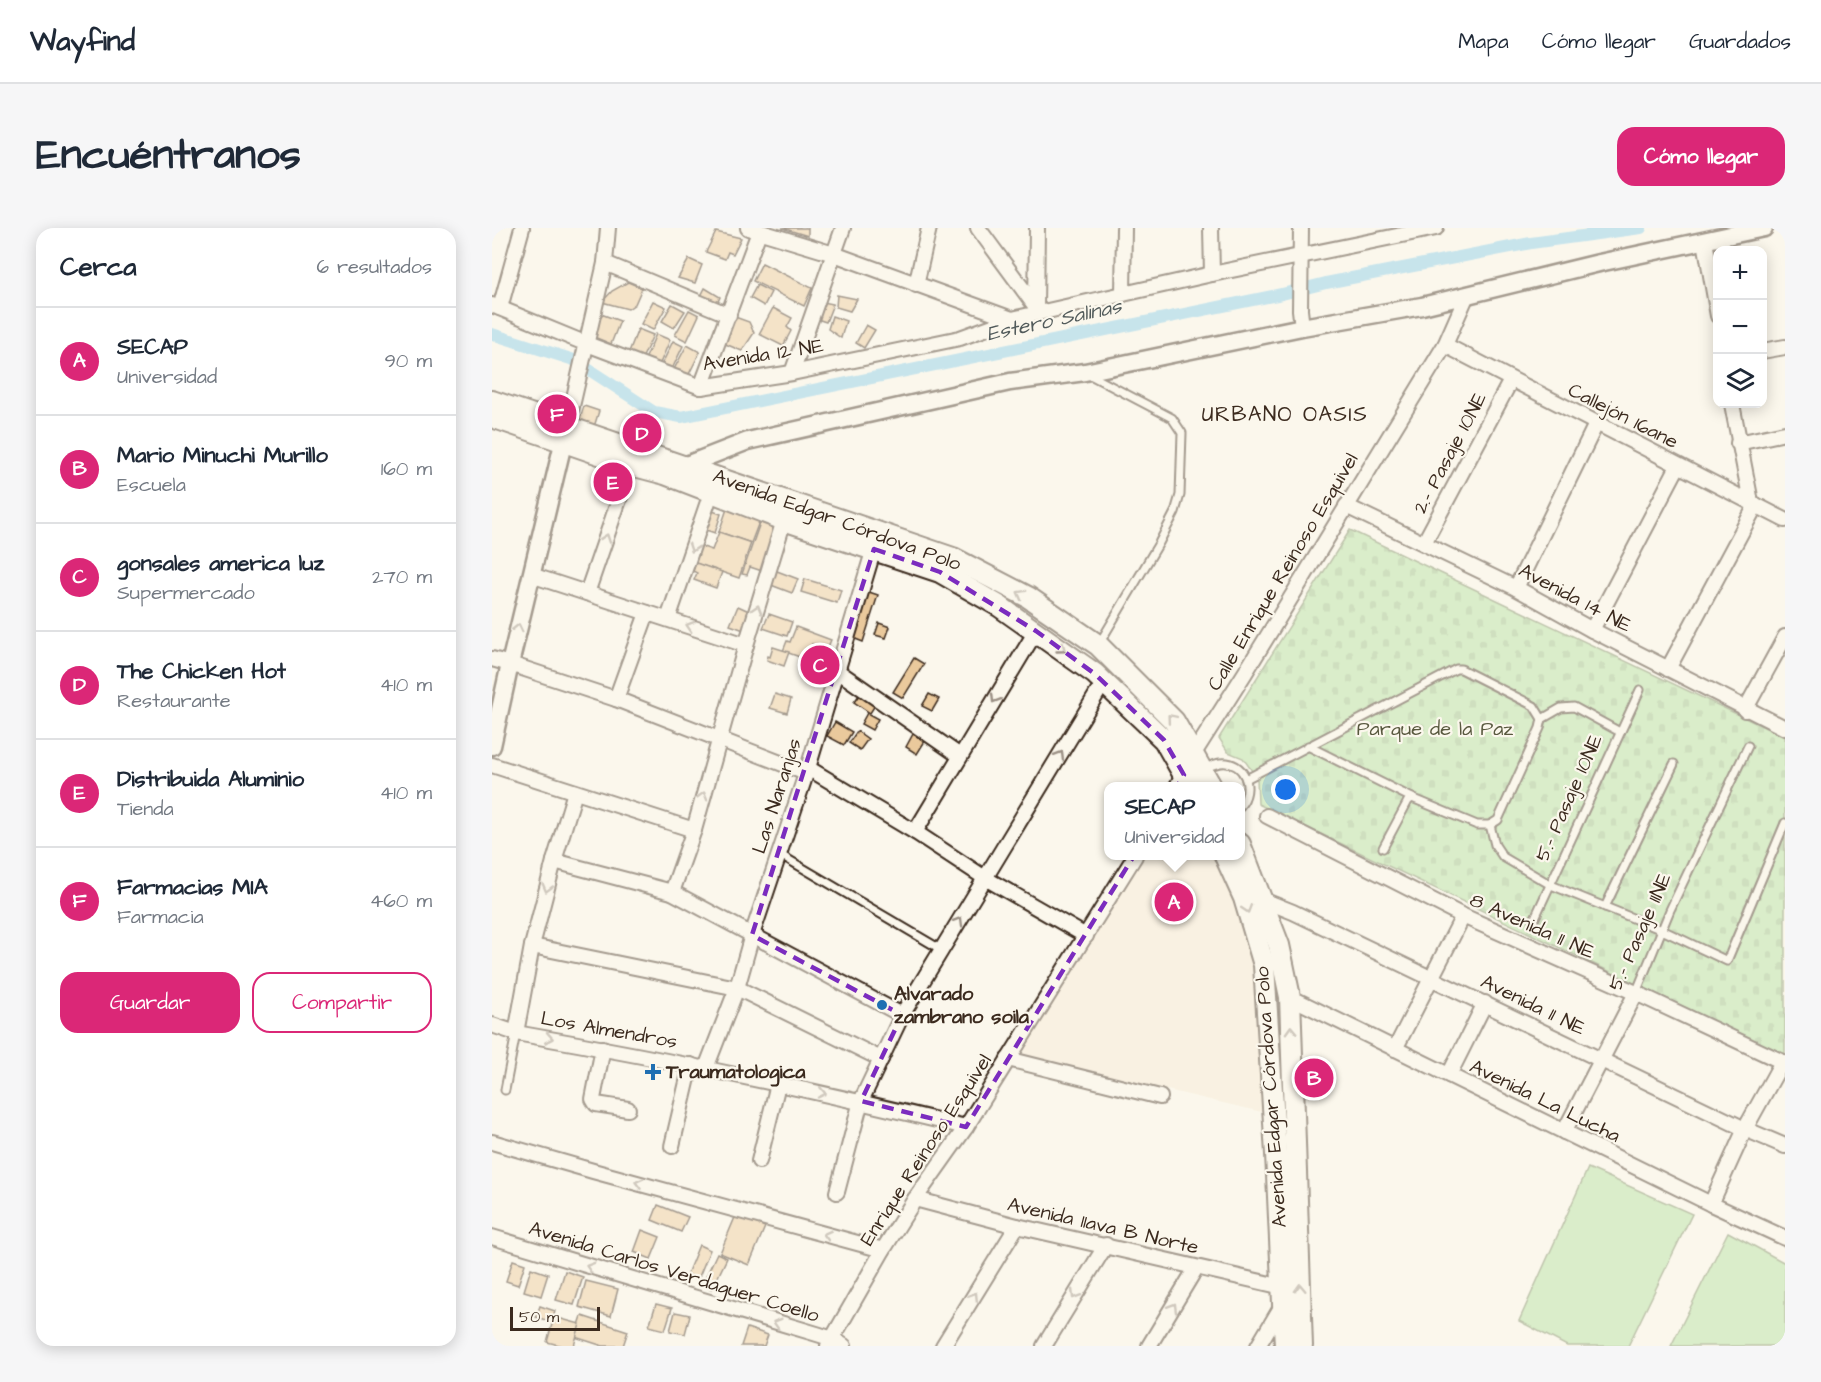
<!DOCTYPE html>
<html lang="es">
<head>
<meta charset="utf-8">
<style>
  :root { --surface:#fff; --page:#f6f6f7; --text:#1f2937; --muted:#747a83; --line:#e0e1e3; --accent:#db2777 }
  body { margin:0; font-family:"Architects Daughter",sans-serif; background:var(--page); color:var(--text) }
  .controls { position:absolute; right:18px; top:18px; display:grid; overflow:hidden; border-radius:12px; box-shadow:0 3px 15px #0003 }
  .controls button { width:54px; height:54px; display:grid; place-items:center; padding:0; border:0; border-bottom:2px solid var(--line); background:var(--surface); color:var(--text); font:30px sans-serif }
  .scale { position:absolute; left:18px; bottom:15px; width:90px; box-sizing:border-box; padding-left:6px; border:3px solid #3b2a1e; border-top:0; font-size:16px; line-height:21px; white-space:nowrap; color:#3b2a1e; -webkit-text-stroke:4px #fbf7ec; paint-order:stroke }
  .you { position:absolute; left:794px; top:562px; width:21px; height:21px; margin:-15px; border:4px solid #fff; border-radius:50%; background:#1a73e8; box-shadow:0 0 0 9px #1a73e833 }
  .badge { display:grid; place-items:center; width:39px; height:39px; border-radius:50%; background:var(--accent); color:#fff; font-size:20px; font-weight:700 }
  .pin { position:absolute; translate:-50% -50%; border:3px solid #fff; box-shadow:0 2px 6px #0006 }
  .popup { position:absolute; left:612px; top:554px; width:141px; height:78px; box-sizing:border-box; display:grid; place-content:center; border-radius:12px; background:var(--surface); filter:drop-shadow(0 2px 4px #0005); font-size:20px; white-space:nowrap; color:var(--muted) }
  .popup b { font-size:22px; color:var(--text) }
  .popup::after { content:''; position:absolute; left:50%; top:100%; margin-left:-12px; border:12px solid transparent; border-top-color:var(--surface) }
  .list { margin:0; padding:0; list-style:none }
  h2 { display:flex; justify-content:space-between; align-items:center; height:78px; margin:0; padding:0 24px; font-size:26px }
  h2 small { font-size:20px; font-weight:400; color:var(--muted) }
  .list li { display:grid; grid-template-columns:39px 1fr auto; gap:18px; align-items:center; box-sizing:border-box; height:108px; padding:0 24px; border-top:2px solid var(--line) }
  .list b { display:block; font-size:22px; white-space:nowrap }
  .list p { margin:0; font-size:20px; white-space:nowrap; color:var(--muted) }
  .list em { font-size:20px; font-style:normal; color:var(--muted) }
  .actions { display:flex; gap:12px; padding:18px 24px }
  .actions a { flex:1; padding:14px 0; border:2px solid var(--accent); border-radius:18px; text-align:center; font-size:21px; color:var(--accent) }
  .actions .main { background:var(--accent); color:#fff }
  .icon { flex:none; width:33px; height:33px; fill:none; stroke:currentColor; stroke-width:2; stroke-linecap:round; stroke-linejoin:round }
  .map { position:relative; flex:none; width:1293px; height:1118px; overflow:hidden; border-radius:18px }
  header { display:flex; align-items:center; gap:36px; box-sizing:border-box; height:84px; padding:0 30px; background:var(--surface); border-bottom:2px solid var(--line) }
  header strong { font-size:28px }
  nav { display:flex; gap:33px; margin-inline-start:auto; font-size:21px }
  .intro { display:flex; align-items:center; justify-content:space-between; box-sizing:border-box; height:144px; padding:0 36px }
  h1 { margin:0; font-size:42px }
  .button { padding:15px 27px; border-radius:18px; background:var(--accent); color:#fff; font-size:21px; font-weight:700 }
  main { display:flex; gap:36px; padding:0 36px }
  aside { flex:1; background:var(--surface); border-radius:18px; box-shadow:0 3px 15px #0003 }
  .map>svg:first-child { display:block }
  .built { fill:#f6e9d4 }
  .green { fill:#b1e09f; stroke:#76855e; stroke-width:1.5 }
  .cemetery { fill:url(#cemetery-stones); stroke:#76855e; stroke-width:1.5 }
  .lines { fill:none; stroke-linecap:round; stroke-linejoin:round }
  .canal { stroke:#88cce9; stroke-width:12 }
  .building { fill:#eac99c; stroke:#3b2a1e; stroke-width:1.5 }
  .service-casing { stroke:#3b2a1e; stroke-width:11 }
  .minor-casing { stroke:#3b2a1e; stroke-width:18 }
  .tertiary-casing { stroke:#3b2a1e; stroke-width:21 }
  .secondary-casing { stroke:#3b2a1e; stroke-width:24 }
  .service { stroke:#fbf7ec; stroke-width:7 }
  .minor { stroke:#fbf7ec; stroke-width:14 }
  .tertiary { stroke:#fbf7ec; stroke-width:16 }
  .secondary { stroke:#fbf7ec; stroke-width:20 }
  .oneway { stroke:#9b9085 }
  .marked { fill:none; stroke:#7b2cbf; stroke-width:4.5; stroke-dasharray:12 8; stroke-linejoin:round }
  .poi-dot { fill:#1f6fb2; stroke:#fbf7ec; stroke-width:2 }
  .labels { text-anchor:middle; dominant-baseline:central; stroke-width:4.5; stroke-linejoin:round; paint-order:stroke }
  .street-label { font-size:20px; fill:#3b2a1e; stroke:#fbf7ec }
  .park-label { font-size:20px; fill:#58583e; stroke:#fbf7ec }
  .poi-label { font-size:20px; font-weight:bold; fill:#3b2a1e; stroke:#fbf7ec; text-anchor:start }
  .water-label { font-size:21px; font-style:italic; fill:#525b5b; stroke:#fbf7ec }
  .neighbourhood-label { font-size:21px; letter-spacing:1.5px; fill:#3b2a1e; stroke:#fbf7ec }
</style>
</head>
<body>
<header>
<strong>Wayfind</strong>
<nav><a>Mapa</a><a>Cómo llegar</a><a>Guardados</a></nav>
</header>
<div class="intro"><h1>Encuéntranos</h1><a class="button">Cómo llegar</a></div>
<main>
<aside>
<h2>Cerca<small>6 resultados</small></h2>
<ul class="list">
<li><span class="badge">A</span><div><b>SECAP</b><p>Universidad</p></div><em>90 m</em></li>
<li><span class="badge">B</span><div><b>Mario Minuchi Murillo</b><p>Escuela</p></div><em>160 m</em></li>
<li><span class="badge">C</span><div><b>gonsales america luz</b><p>Supermercado</p></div><em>270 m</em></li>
<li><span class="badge">D</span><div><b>The Chicken Hot</b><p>Restaurante</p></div><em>410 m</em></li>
<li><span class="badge">E</span><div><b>Distribuida Aluminio</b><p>Tienda</p></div><em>410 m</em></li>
<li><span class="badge">F</span><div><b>Farmacias MIA</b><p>Farmacia</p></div><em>460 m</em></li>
</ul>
<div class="actions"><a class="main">Guardar</a><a>Compartir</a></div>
</aside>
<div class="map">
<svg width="1293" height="1118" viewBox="0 0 1293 1118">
  <defs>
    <pattern id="cemetery-stones" width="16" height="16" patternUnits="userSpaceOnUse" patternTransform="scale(1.5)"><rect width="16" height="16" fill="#b1e09f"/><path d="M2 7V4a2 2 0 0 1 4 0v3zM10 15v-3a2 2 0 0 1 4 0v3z" fill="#99c088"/></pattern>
  </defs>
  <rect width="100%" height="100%" fill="#fbf7ec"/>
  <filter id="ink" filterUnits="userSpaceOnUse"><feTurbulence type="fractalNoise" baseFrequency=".0167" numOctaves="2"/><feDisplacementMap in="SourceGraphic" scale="12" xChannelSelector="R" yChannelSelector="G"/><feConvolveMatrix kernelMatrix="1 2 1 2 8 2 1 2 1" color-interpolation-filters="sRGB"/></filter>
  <g filter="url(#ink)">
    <!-- built -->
    <polygon class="built" points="650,628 725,628 765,738 774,885 529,828"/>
    <!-- green -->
    <g class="green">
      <polygon points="1096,940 1200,986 1136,1118 1075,1118 1027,1093"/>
      <polygon points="1236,1004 1293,1035 1293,1118 1179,1118"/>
    </g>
    <!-- cemetery -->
    <polygon class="cemetery" points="858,302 1293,509 1293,827 766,576 765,550 751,530 736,524 727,510"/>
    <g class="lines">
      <!-- canal -->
      <polyline class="canal" points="0,106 82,132 162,184 189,189 790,66 834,55 1039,15 1149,0"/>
    </g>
    <!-- building -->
    <g class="building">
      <polygon points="290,0 316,0 316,8"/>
      <polygon points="224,4 249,10 241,26 236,24 233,31 214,24"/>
      <polygon points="197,31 210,37 203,55 186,50"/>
      <polygon points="270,35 320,60 312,78 261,53"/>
      <polygon points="136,54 150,60 143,76 136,81 110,74 120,63"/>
      <polygon points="265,57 279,64 272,78 258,70"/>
      <polygon points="213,60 228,69 224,78 208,70"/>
      <polygon points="345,67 365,71 358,83 344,79"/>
      <polygon points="161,73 174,79 161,102 149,96"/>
      <polygon points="331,74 341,76 334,94 325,91"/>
      <polygon points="180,76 193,83 182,100 170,93"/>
      <polygon points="281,80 300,90 295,99 299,103 291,118 267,106"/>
      <polygon points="197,82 207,87 195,113 183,107"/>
      <polygon points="109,86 128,93 119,116 102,109 106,87"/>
      <polygon points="340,88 354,93 349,110 336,101"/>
      <polygon points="243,89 257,94 262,105 250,123 231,115"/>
      <polygon points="374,97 383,102 372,120 364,115"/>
      <polygon points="146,101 161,107 150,131 137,124"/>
      <polygon points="164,106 178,112 166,140 152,134"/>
      <polygon points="181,113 191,118 180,141 170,136"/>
      <polygon points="195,117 208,124 194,152 180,145"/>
      <polygon points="92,178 107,183 102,199 87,194"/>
      <polygon points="146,194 159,198 153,216 140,212"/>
      <polygon points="237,275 270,286 259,315 227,304"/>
      <polygon points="215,281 229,286 223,305 208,300"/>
      <polygon points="270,289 288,295 270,343 258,339 255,347 250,346"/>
      <polygon points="227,304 259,315 247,350 200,334 205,317 220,322"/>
      <polygon points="204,335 230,344 224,360 202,352 205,345 201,343"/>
      <polygon points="285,343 306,351 300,365 279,357"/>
      <polygon points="313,351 349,362 345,375 309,364"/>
      <polygon points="377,364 386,367 371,414 361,410"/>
      <polygon points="246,378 259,384 252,402 238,397"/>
      <polygon points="277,386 300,394 295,408 271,400"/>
      <polygon points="387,395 398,399 394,410 383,407"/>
      <polygon points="304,399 339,412 335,421 320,416 318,421 337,428 333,438 291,423 295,413 298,414"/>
      <polygon points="281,419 297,424 292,438 275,432 276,428 278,429"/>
      <polygon points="422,430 432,436 411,470 401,464"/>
      <polygon points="370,463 385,474 378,485 362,474"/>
      <polygon points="283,466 299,471 295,485 278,480"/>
      <polygon points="437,466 447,471 440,483 430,478"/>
      <polygon points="375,485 386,491 380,502 369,496"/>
      <polygon points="343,494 360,504 352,517 335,508"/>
      <polygon points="365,503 376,511 368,522 357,515"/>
      <polygon points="421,506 433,513 425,526 414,519"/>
      <polygon points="166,977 196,989 189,1004 160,992"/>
      <polygon points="244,987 273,999 257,1037 228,1025"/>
      <polygon points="150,1002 168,1009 159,1031 142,1024"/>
      <polygon points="207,1017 218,1022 206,1051 195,1046"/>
      <polygon points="225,1025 235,1030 220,1061 210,1057"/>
      <polygon points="21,1032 33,1036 26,1057 14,1053"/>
      <polygon points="39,1040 56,1046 49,1068 32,1063"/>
      <polygon points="73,1043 91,1049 82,1077 64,1072"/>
      <polygon points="94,1053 126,1061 119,1088 87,1079"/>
      <polygon points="164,1076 180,1080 173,1102 157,1098"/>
      <polygon points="48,1078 63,1083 60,1094 44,1089"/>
      <polygon points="183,1084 198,1087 193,1106 178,1103"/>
      <polygon points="90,1088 136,1103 131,1118 111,1118 83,1109"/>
      <polygon points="62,1089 88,1096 82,1118 71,1118 55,1114"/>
      <polygon points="255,1100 276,1107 272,1118 249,1118"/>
    </g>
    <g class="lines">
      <!-- service casing -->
      <g class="service-casing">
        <g id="service">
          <polyline points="598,147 680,190 690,205 688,267 683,284 667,315 607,416"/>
          <polyline points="1050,491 1069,480 1082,479 1128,504"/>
          <polyline points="816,518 920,570"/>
          <path d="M710 541C716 539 722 536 728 535 753 532 763 561 748 578"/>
          <polyline points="754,551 964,441 969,441 1042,478 1050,491"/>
          <polyline points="998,597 1003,617 1011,629 1059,657 1170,702 1235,733 1293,595"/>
          <polyline points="998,597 1006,592 1011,581 1048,500 1050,491"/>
          <polyline points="891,620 916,573 920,570 985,597 998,597"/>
          <polyline points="287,626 450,722"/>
          <polyline points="1113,679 1182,536"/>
          <polyline points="1041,694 1148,462"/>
          <polyline points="1144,765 1178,682 1256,518"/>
          <polyline points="13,862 24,805"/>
        </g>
      </g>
      <!-- minor casing -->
      <g class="minor-casing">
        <g id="minor">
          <polyline points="256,0 342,26 520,91"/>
          <polyline points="486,0 544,79"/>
          <polyline points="719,0 720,46"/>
          <polyline points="809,0 808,82 810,99"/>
          <polyline points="1213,13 1226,88"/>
          <polyline points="113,35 237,87"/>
          <polyline points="424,57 437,0"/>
          <polyline points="631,66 632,0"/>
          <polyline points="0,77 95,116 209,159 300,145 468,110 520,91 720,46 944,0"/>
          <polyline points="8,80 30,0"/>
          <polyline points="544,81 545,0"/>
          <polyline points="953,117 1293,292"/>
          <polyline points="1270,123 1293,119"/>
          <polyline points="300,145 351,0"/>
          <polyline points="209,159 267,4"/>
          <polyline points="1240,176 1259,274"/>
          <polyline points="75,200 113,35 116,0"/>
          <polyline points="1246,215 1293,205"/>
          <polyline points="854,278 1024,360 1100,402 1293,500"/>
          <polyline points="932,315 1019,152"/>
          <polyline points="39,347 254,417"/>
          <polyline points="1024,360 1104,196"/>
          <polyline points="95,365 139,237"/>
          <polyline points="176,391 219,265"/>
          <polyline points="1100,402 1186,238"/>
          <polyline points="0,431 18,436 124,471 314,545"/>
          <polyline points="1176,441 1264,277"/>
          <polyline points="344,442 468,528"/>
          <polyline points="124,471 155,385"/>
          <polyline points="1253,482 1293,409"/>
          <polyline points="0,537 202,602"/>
          <polyline points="316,540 423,604 493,650 594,708"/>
          <polyline points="685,558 701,527 753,445 953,117 975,67"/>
          <polyline points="775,588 971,688 1144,765 1293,835"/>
          <polyline points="423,604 544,403"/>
          <polyline points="62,633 180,664 410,787"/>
          <polyline points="180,664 202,602 254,417 292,292"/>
          <polyline points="771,672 801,684 1253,901 1293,918"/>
          <polyline points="40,718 245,760 389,831"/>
          <polyline points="798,769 1219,976 1293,1010"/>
          <path d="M0 797 24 805C175 831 325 863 474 899"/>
          <polyline points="24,805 40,718 62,633 83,564"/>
          <polyline points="111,820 101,871 104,876 136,881"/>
          <polyline points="903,821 971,688"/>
          <polyline points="516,831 668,869"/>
          <polyline points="214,840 245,760 260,707 316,540 384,314"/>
          <polyline points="957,847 993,775"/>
          <polyline points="1072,904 1144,765"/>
          <polyline points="0,914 101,943 391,1022"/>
          <polyline points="180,918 199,837"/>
          <polyline points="267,933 286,856"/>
          <polyline points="345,964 369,873 410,787 612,454"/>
          <polyline points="423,971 525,998 791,1059"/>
          <polyline points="1219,976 1253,901 1290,834"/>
          <polyline points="0,1009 325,1106 341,1111 352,1118"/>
          <polyline points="336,1118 391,1022 423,971 474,899 643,628"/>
          <polyline points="451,1118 525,998"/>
          <polyline points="552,1118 614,1017"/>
          <polyline points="657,1118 704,1040"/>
          <polyline points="766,1118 791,1076"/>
        </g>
      </g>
      <!-- tertiary casing -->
      <g class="tertiary-casing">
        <g id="tertiary">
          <polyline points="184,241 256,213 518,154 593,144 810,99 930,78 1107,35 1272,0"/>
          <polyline points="0,518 18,436 74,203"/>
        </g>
      </g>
      <!-- secondary casing -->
      <g class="secondary-casing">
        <g id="secondary">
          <polyline points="0,173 461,330 536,369 606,417 682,493 719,558"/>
          <polyline points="0,189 139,237 173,246 292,292 448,344 507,378 603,446 672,512 698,558"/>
          <polyline points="748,616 787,717 798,769 810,1118"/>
          <polyline points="733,628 752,670 772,737 784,926 793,1118"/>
        </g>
      </g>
      <!-- service -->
      <use href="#service" class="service"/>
      <!-- minor -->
      <use href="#minor" class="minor"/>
      <!-- tertiary -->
      <use href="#tertiary" class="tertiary"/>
      <!-- secondary -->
      <use href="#secondary" class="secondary"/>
    </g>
    <!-- one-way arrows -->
    <defs><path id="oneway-chevron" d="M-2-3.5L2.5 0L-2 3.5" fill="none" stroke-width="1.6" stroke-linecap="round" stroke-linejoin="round" transform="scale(1.5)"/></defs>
    <g class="oneway">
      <use href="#oneway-chevron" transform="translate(114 310) rotate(-71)"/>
      <use href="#oneway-chevron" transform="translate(201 320) rotate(109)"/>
      <use href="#oneway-chevron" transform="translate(529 366) rotate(-151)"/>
      <use href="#oneway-chevron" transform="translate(265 381) rotate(-73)"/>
      <use href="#oneway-chevron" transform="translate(198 398) rotate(-162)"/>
      <use href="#oneway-chevron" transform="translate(26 400) rotate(-77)"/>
      <use href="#oneway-chevron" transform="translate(570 421) rotate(36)"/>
      <use href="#oneway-chevron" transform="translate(503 471) rotate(121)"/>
      <use href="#oneway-chevron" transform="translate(679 490) rotate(-130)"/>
      <use href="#oneway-chevron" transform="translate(568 527) rotate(-59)"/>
      <use href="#oneway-chevron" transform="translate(211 568) rotate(-74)"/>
      <use href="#oneway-chevron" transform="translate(55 660) rotate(105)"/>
      <use href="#oneway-chevron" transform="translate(755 681) rotate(73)"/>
      <use href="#oneway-chevron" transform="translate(467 693) rotate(-59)"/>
      <use href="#oneway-chevron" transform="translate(799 802) rotate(-92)"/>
      <use href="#oneway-chevron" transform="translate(57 810) rotate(10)"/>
      <use href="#oneway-chevron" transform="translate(330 865) rotate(12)"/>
      <use href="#oneway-chevron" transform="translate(147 955) rotate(-165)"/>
      <use href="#oneway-chevron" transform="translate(335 1007) rotate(-165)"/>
      <use href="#oneway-chevron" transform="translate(98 1039) rotate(-163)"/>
      <use href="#oneway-chevron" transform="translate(808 1060) rotate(-92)"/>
      <use href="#oneway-chevron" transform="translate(583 1067) rotate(122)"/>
      <use href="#oneway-chevron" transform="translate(482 1068) rotate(-58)"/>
      <use href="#oneway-chevron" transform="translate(681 1079) rotate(-59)"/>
      <use href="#oneway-chevron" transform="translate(285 1095) rotate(-163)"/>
    </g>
  </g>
  <!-- marked area -->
  <path d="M0 0H1293V1118H0ZM382 321 448 344 544 403 603 446 672 512 692 547 474 899 369 873 410 787 260 707Z" fill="#fbf7ec" fill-opacity=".55" fill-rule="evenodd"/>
  <path class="marked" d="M382 321 448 344 544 403 603 446 672 512 692 547 474 899 369 873 410 787 260 707Z"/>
  <!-- markers -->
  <g class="poi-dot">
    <circle cx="390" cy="777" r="6"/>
    <path d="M158 835h6v6h6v6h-6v6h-6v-6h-6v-6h6z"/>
  </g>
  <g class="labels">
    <!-- street labels -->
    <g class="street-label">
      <text transform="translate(271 127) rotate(-9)">Avenida 12 NE</text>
      <text transform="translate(1131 188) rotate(27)">Callejón 16ane</text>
      <text transform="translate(958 225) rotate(-62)">2.- Pasaje 10NE</text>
      <text transform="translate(345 292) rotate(20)">Avenida Edgar Córdova Polo</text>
      <text transform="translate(791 344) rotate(-59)">Calle Enrique Reinoso Esquivel</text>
      <text transform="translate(1083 370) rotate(28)">Avenida 14 NE</text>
      <text transform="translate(285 568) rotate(-72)">Las Naranjas</text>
      <text transform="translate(1077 570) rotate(-66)">5.- Pasaje 10NE</text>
      <text transform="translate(1040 698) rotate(24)">8 Avenida 11 NE</text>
      <text transform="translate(1148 704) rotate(-66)">5.- Pasaje 11NE</text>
      <text transform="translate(1041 777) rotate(26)">Avenida 11 NE</text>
      <text transform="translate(117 802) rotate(10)">Los Almendros</text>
      <text transform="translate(779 869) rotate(-94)">Avenida Edgar Córdova Polo</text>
      <text transform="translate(1053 873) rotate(26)">Avenida La Lucha</text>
      <text transform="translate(434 922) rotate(-57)">Enrique Reinoso Esquivel</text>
      <text transform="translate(611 998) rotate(13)">Avenida 11ava B Norte</text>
      <text transform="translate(182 1044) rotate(17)">Avenida Carlos Verdaguer Coello</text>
    </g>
    <!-- park labels -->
    <g class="park-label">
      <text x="943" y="501">Parque de la Paz</text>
    </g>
    <!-- poi labels -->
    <g class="poi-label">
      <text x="402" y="766">Alvarado<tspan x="402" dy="23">zambrano soila</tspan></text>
      <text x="174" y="844">Traumatologica</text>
    </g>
    <!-- water labels -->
    <g class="water-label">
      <text transform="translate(562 92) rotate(-12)">Estero Salinas</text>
    </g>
    <!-- neighbourhood labels -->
    <g class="neighbourhood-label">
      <text x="793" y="186">URBANO OASIS</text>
    </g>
  </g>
</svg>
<div class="controls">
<button>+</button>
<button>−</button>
<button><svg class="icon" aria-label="layers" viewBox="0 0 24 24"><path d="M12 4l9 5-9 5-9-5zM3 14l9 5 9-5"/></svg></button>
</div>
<div class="scale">50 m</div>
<div class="you"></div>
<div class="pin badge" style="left:682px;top:674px">A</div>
<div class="popup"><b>SECAP</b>Universidad</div>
<div class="pin badge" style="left:822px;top:850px">B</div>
<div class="pin badge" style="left:328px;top:437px">C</div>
<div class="pin badge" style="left:150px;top:205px">D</div>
<div class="pin badge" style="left:121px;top:254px">E</div>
<div class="pin badge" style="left:65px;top:186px">F</div>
</div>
</main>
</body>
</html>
